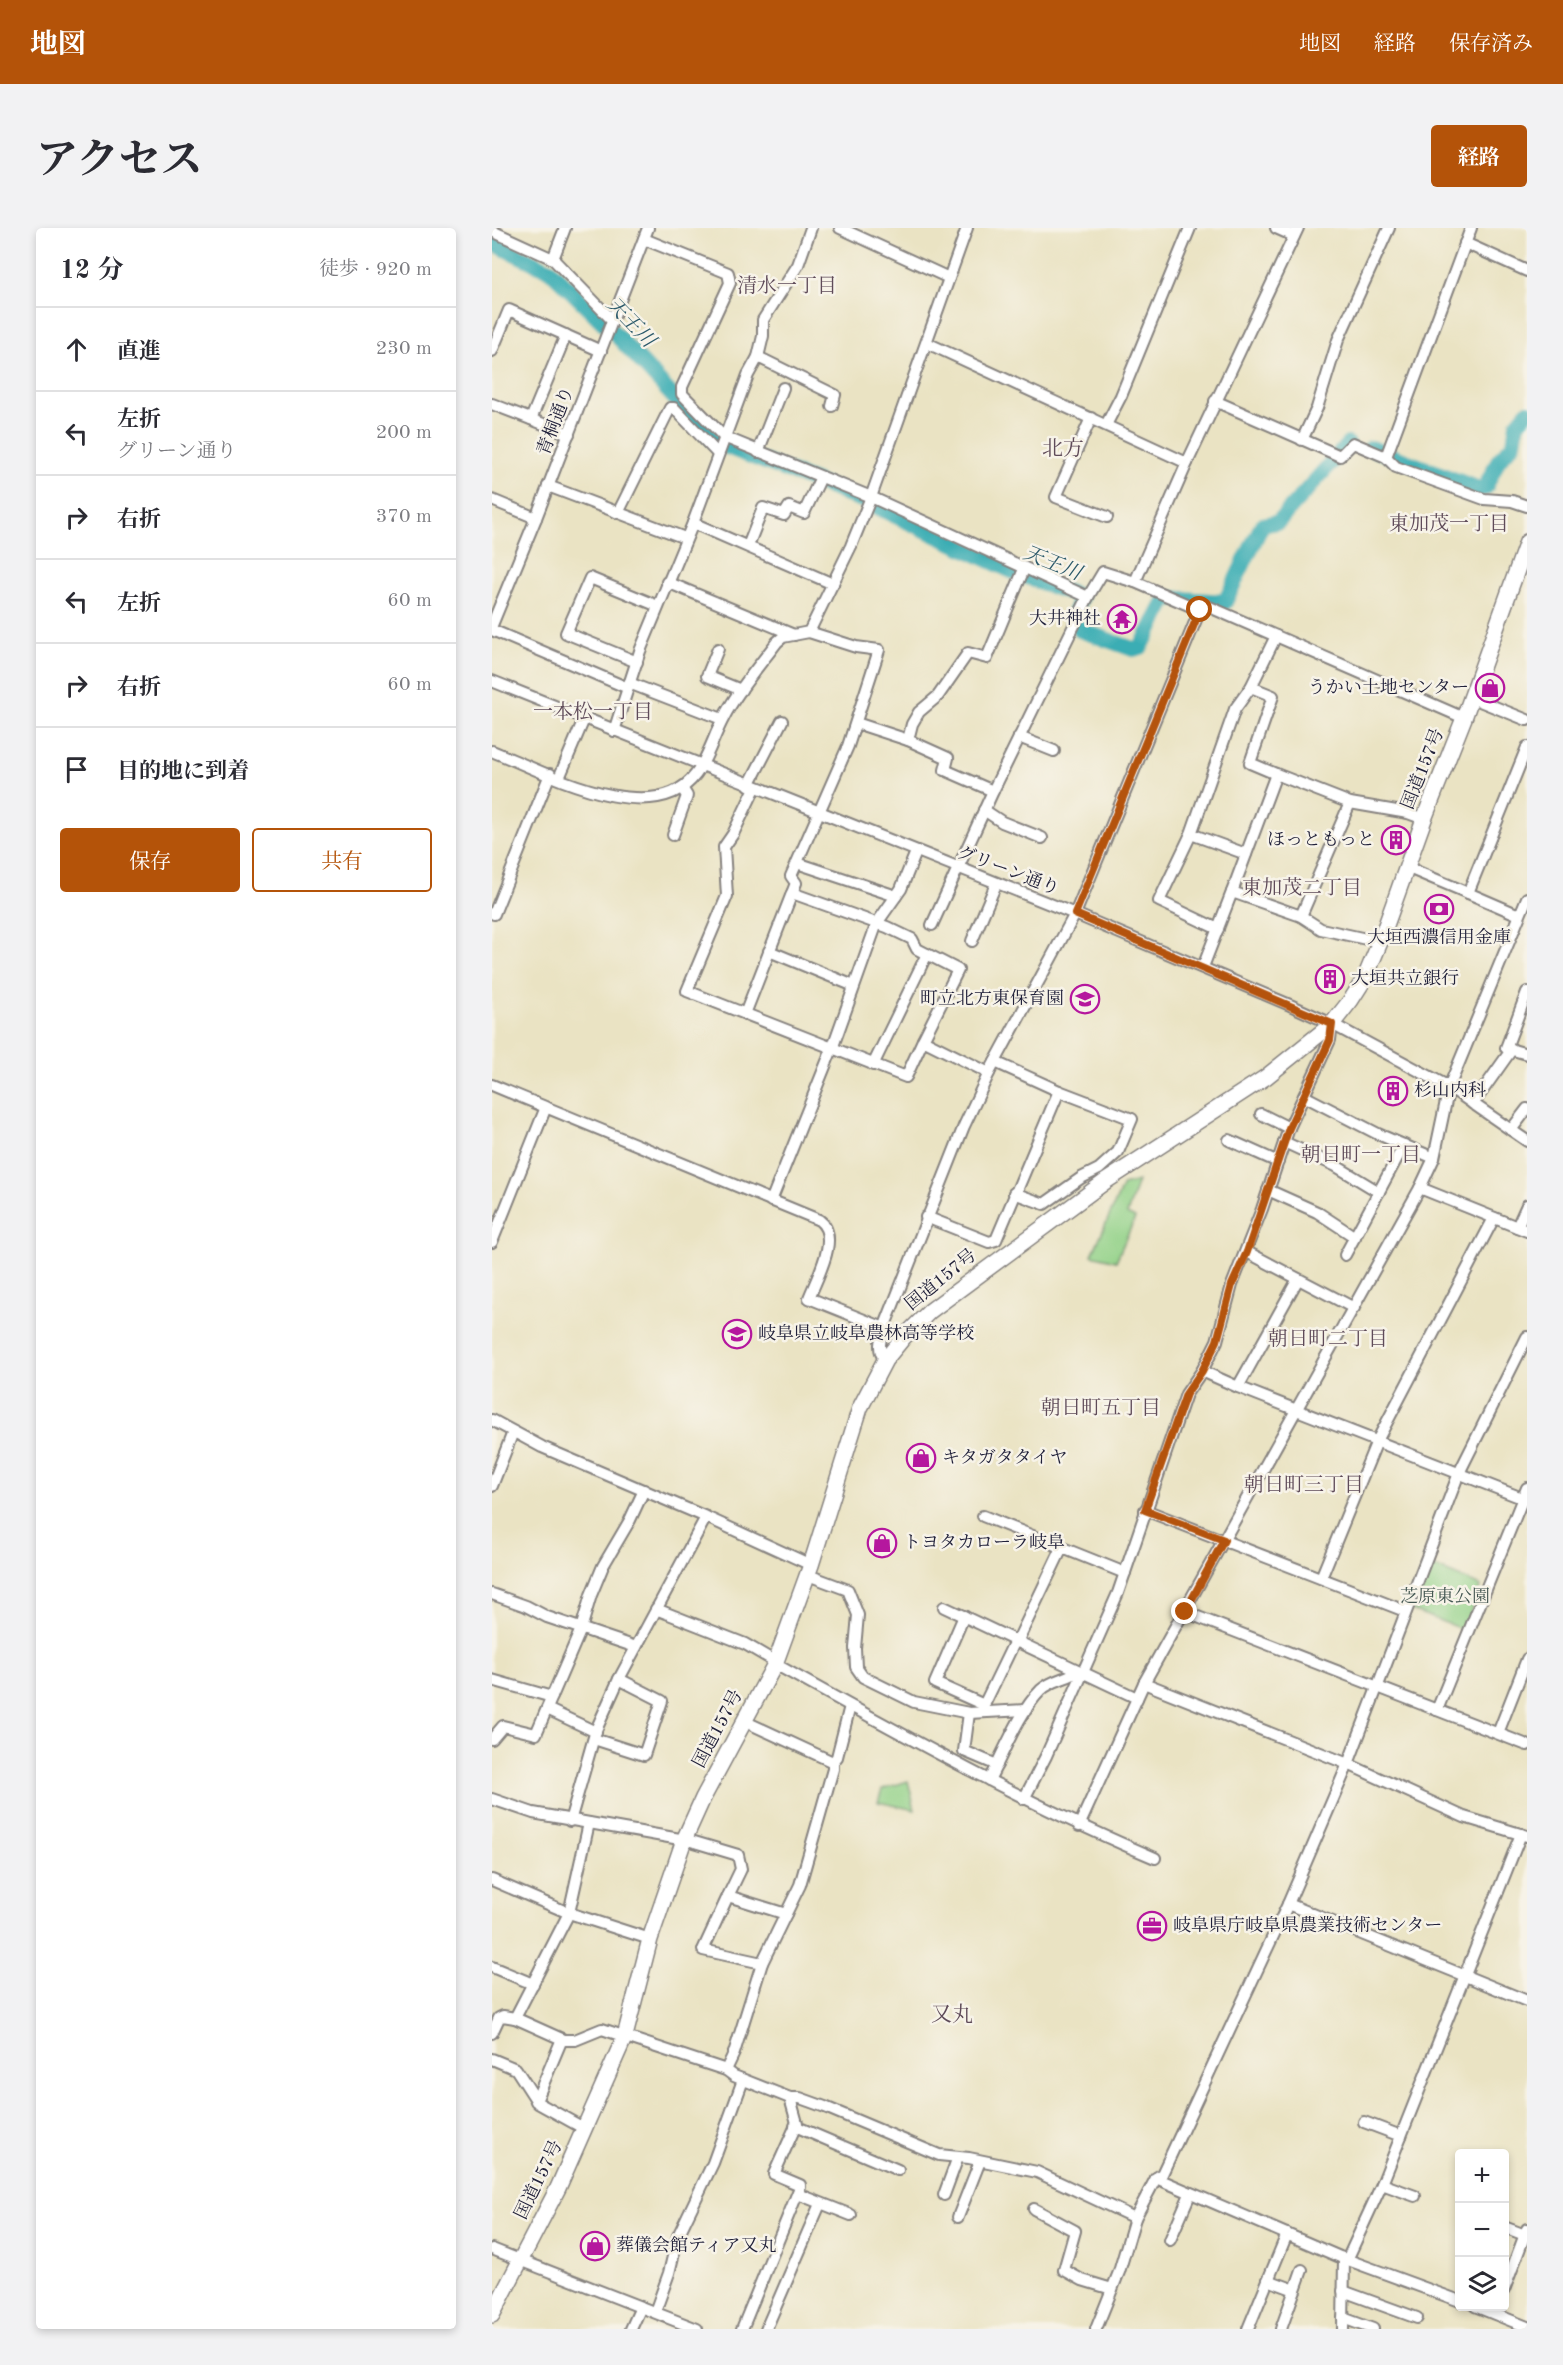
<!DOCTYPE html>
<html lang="ja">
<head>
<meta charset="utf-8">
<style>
  :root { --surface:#fff; --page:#f2f2f3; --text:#2b2b33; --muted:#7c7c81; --line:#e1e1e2; --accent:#b45309 }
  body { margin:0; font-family:"Old Standard TT","Noto Serif JP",serif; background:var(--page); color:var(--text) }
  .controls { position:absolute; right:18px; bottom:18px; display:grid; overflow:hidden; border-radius:6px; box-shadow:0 3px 9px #0003 }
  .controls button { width:54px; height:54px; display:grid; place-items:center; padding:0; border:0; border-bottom:2px solid var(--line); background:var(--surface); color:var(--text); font:30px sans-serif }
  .stop { position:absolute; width:18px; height:18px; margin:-14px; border:4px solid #b45309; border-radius:50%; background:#fff }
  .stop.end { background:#b45309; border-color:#fff; box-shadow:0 2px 6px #0008 }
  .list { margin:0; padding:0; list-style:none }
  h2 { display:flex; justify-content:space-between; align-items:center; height:78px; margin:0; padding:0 24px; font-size:26px }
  h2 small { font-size:20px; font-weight:400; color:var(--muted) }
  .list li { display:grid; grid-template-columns:39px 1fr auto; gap:18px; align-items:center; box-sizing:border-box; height:84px; padding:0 24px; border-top:2px solid var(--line) }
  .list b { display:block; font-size:22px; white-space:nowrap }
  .list p { margin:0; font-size:20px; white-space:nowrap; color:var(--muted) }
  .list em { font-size:20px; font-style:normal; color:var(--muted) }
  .actions { display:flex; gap:12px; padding:18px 24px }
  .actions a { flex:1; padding:14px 0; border:2px solid var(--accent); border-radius:6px; text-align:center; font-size:21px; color:var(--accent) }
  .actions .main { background:var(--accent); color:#fff }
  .icon { flex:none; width:33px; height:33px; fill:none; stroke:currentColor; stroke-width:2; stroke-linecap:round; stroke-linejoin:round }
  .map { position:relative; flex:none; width:1035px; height:2101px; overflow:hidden; border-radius:6px }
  header { display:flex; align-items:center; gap:36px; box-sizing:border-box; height:84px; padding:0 30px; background:var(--accent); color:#fff }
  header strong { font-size:28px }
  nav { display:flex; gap:33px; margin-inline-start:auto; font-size:21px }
  .intro { display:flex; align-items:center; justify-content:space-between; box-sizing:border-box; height:144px; padding:0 36px }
  h1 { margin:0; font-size:42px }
  .button { padding:15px 27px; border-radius:6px; background:var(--accent); color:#fff; font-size:21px; font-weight:700 }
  main { display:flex; gap:36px; padding:0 36px }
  aside { flex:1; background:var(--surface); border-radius:6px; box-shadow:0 3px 9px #0003 }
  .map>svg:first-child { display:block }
  .green { fill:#92d187; stroke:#5a7a61; stroke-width:1.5 }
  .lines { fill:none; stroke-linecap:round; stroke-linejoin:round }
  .stream { stroke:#3badb4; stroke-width:3 }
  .river { stroke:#3badb4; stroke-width:16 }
  .minor-casing { stroke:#86827f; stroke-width:14 }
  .highway-casing { stroke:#86827f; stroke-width:18 }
  .minor { stroke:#fff; stroke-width:10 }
  .highway { stroke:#fff; stroke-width:15 }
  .route { stroke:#b45309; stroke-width:8 }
  .labels { text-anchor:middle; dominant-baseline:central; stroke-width:5; stroke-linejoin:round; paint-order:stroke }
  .street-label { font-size:18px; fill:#22223b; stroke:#f7f3e8 }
  .poi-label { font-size:18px; fill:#22223b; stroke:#f7f3e8; text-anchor:start }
  .park-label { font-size:18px; fill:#445752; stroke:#f7f3e8 }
  .neighbourhood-label { font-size:20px; fill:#5f4b59; stroke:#f7f3e8 }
  .water-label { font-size:20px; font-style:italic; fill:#2c5a6b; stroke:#f7f3e8 }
  .quarter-label { font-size:21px; fill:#5f4b59; stroke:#f7f3e8 }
</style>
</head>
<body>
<header>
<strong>地図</strong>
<nav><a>地図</a><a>経路</a><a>保存済み</a></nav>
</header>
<div class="intro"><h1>アクセス</h1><a class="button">経路</a></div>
<main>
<aside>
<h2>12 分<small>徒歩 · 920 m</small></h2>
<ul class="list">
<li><svg class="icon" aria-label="ahead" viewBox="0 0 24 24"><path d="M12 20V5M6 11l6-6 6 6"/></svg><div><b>直進</b></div><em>230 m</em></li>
<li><svg class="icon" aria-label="left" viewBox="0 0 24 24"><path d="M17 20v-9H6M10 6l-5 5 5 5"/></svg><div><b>左折</b><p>グリーン通り</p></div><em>200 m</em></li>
<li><svg class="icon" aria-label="right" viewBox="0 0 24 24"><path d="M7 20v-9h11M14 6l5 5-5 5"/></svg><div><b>右折</b></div><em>370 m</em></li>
<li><svg class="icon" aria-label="left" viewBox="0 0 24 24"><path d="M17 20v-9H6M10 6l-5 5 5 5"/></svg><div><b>左折</b></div><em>60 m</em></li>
<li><svg class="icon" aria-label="right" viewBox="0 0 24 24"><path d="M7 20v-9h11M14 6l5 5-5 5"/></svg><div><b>右折</b></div><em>60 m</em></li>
<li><svg class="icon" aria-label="arrive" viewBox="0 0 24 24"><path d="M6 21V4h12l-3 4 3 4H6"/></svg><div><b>目的地に到着</b></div></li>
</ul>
<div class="actions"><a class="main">保存</a><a>共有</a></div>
</aside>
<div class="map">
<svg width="1035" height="2101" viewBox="0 0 1035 2101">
  <rect width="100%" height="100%" fill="#f7f3e8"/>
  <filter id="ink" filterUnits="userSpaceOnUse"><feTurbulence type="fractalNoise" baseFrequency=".0167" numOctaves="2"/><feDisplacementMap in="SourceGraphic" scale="12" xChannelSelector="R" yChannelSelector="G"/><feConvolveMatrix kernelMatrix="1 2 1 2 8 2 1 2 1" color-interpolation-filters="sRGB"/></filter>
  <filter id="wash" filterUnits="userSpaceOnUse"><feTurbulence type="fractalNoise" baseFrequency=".008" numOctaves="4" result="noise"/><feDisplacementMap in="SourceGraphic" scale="24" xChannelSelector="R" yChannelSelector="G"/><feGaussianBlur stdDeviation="1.35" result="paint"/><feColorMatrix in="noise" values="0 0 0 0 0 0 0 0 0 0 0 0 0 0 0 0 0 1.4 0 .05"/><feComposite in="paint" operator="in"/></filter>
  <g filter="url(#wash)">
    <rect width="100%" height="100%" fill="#eae3c3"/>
    <!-- green -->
    <g class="green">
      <polygon points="646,953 635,986 643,990 624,1033 600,1027 631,957"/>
      <polygon points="935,1336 989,1358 972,1402 917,1381"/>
      <polygon points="416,1553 423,1582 386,1574 390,1561"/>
    </g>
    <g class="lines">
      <!-- stream -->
      <polyline class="stream" points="0,2013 7,2015"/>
      <!-- river -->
      <g class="river">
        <polyline points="0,15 58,42 126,109 223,214 370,272 522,344 589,369 580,390 588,402 641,421 649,419 675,370 733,374 770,297 786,294 856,216"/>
        <polyline points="879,220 987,261 993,260 1006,233 1022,215 1025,196 1035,184"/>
      </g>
    </g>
  </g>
  <g filter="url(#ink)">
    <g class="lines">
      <!-- minor casing -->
      <g class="minor-casing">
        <g id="minor">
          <polyline points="348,0 457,50"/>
          <polyline points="784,0 802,8"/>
          <polyline points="0,3 61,31 121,93"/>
          <polyline points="152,11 236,45 238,55 190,159 190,166 232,209 379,269 596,369"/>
          <polyline points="973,15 1035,43"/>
          <polyline points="61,31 73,0"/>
          <polyline points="435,115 695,235"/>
          <polyline points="0,123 17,82 109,123"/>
          <polyline points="266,129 343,167 340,178"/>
          <polyline points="723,173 848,228 861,215 894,229 904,239 992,271 1020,273 1035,278"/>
          <polyline points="0,176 77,206"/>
          <polyline points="599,190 564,269 615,289"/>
          <polyline points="39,191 74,107"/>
          <polyline points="614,197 629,168 698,0"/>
          <polyline points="810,212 825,180 846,112 897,0"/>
          <polyline points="266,224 291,160"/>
          <polyline points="894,229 979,0"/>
          <polyline points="56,258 193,310"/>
          <polyline points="0,272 44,290"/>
          <polyline points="126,285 178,180 182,180 226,226"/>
          <polyline points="201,295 341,356"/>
          <polyline points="256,318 271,280 292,287 297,279 312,285 329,249"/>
          <polyline points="175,354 302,407"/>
          <polyline points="708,382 713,377 972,490"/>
          <polyline points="0,397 44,290 156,0"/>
          <polyline points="0,402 136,460"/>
          <polyline points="226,421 215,448 249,462"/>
          <polyline points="145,434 74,405 98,350 166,378"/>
          <polyline points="0,453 583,686 798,777 840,796 957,859 1035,913"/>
          <polyline points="137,455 230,491"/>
          <polyline points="759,459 781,468 758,535 784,546"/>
          <polyline points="978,469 1035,492"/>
          <polyline points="364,495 416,512 456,530 453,542 501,563"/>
          <polyline points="122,503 148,423 201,295 256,147 266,129 271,108 271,92 306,37 319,0"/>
          <polyline points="527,509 562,523"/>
          <polyline points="416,512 420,496 427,484 446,468 476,425 495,430 532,341"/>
          <path d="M0 523C50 543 161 604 204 546 216 530 222 507 232 489 246 462 267 438 285 414L291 409 317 404 359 318 379 269 475 0"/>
          <polyline points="67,550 92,491"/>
          <polyline points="257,557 290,493"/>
          <polyline points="263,560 241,606 232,619 235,668 195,763 414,849 431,812 497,845"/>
          <polyline points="492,582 510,594 550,610"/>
          <polyline points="699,606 754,626"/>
          <polyline points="181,607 195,568 190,560"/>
          <polyline points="305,635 404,668"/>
          <polyline points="914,639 976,665 1035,519"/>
          <polyline points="300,665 395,699 420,711 425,721 466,742 431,812"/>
          <polyline points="976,665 1027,687"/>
          <polyline points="0,685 2,686 58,546"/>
          <polyline points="809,688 858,575"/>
          <polyline points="440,697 501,563 596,369 611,344 643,354 695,235 806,0"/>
          <polyline points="726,701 667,673 699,606 743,481 759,459 784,408"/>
          <polyline points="480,713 504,656"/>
          <polyline points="888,714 829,701 809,688 740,664 784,546 858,575 916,585 932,591"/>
          <polyline points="277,723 362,758"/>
          <polyline points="711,739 740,664"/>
          <polyline points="1035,764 1014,820 1035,826"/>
          <polyline points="253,786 304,655 299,648 356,518 387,422 364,419 317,404"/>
          <polyline points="503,834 567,863 640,891 626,924 607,941 589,950 552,976 522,965"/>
          <polyline points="381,837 435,726"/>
          <path d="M0 857 327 992C349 1008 325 1049 317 1070L392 1100"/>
          <polyline points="812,868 886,906 942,930"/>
          <polyline points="981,876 1020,821"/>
          <polyline points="769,886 797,900"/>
          <polyline points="1019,902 1035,881"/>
          <polyline points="737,912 786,934"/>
          <polyline points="792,914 844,938 887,964"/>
          <polyline points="928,960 1035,1003"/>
          <polyline points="776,962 825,984 863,1009"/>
          <polyline points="279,973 340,821 385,695 409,661 424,624"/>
          <polyline points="434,989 497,1014 504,1012 567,863"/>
          <polyline points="1025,999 1035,977"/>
          <polyline points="0,1014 54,879"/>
          <polyline points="755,1024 862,1080"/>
          <polyline points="853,1027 912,917"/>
          <path d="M393 1132C385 1122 388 1112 392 1100L472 898 497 845 583 686 708 382 643 354"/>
          <polyline points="710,1143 746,1159 1035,1272"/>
          <polyline points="746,1159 806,1051"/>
          <polyline points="0,1192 50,1219 214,1289 319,1337"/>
          <polyline points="0,1258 21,1204"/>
          <polyline points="653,1282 913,1383"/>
          <polyline points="491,1288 633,1345"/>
          <polyline points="316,1347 356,1362 366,1387 363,1420 364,1439 371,1449 422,1474 477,1485 534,1482"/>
          <polyline points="829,1350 885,1213 1002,990"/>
          <polyline points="0,1366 34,1378 55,1389 144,1419"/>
          <polyline points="452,1379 645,1470"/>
          <polyline points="164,1381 253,1416 284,1434"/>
          <polyline points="693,1384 1035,1517"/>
          <polyline points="472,1388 443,1455 492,1477 521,1417 526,1412 570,1320"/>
          <path d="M283 1436C407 1505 532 1575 663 1630"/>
          <polyline points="0,1452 60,1469"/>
          <polyline points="652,1455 856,1536 972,1589 1035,1608"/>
          <polyline points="55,1481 104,1504"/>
          <polyline points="945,1482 1035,1260"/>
          <polyline points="477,1485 472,1523 505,1537"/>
          <polyline points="252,1493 341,1534"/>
          <polyline points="1006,1505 1035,1431"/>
          <polyline points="0,1511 11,1498 44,1506 89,1401 99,1367 111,1338 138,1292 152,1262"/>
          <polyline points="102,1511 152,1527 170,1473 127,1451"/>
          <path d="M497 1552C512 1524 527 1484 549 1462 561 1451 576 1451 586 1443"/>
          <polyline points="0,1571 41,1585 199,1613 246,1627 249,1641 236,1668 294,1686"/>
          <polyline points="532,1571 554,1528 626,1365 694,1166 710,1143 725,1113 740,1057 770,981 797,900 838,812 840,796"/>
          <polyline points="78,1593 104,1502 127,1451 214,1289"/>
          <polyline points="587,1598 652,1455 928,960 942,930 957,859 1035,670"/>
          <polyline points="0,1652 77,1685 158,1711"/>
          <polyline points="236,1668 211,1722 270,1735"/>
          <polyline points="796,1676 1035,1773"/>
          <polyline points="0,1739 41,1756"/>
          <polyline points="23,1790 77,1685 97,1595"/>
          <polyline points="0,1805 7,1790 11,1788 23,1790 72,1812 83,1812 110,1801 234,1842 242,1848 298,1870 308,1870 333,1879 447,1927 477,1930 545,1944 643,1990"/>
          <polyline points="0,1831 24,1841 46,1875 93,1901"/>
          <polyline points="234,1842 242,1825 270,1735 308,1657 341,1541 341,1534 345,1529 358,1478"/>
          <polyline points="44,1873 70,1811"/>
          <polyline points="872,1894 909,1908"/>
          <polyline points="303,1898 406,1942"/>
          <polyline points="664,1950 848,2029 968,2073"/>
          <polyline points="890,1956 923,1968"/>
          <polyline points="306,1966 359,1987"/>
          <polyline points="452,1967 466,1929"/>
          <polyline points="542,1981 583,2003 572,2042 590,2052 620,2061"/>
          <polyline points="466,1989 488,1933"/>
          <polyline points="1012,1999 1033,2007"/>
          <polyline points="678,2012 698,1966"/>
          <polyline points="0,2021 205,2101"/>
          <polyline points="855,2032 890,1956 1029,1606"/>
          <polyline points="776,2052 803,2062"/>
          <polyline points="1012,2062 1035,2001"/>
          <polyline points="851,2063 925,2090"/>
          <polyline points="983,2078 1035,2099"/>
          <polyline points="163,2084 177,2045 186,2008 221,1935 251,1852"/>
          <polyline points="851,2090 881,2101"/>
          <polyline points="139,2101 149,2079"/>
          <polyline points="250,2101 308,1959 308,1957 282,1946 305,1895 298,1870"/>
          <polyline points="274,2101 328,1976"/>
          <polyline points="604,2101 627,2044 643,1990 664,1950 670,1946 796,1676 856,1536 967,1245 1035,1109"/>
          <polyline points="756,2101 795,2006"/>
          <polyline points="789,2101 810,2042"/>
          <polyline points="851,2101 852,2031"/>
        </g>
      </g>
      <!-- highway casing -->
      <g class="highway-casing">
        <polyline id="highway" points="0,2087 66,1960 133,1808 158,1711 192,1612 211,1570 283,1436 319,1337 368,1180 393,1132 411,1110 438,1083 614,953 774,849 840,796 859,772 873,750 888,714 932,591 972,490 1035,314"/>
      </g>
      <!-- minor -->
      <use href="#minor" class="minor"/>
      <!-- highway -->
      <use href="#highway" class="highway"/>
    </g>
  </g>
  <g class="lines" filter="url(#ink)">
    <!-- route -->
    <polyline class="route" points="693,1384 732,1312 653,1282 694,1166 710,1143 725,1113 740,1057 755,1024 797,900 838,812 840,796 583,686 708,382"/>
  </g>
  <!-- icons -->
  <defs>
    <g id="temple-ring" transform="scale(1.5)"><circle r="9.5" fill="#f7f3e8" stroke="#b5179e" stroke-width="1.5"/><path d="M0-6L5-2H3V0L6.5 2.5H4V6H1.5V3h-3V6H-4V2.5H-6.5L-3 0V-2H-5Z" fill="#b5179e"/></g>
    <g id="shop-ring" transform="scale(1.5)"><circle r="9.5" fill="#f7f3e8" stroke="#b5179e" stroke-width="1.5"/><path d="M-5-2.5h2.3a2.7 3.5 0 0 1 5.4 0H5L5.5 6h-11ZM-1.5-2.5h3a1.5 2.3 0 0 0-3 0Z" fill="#b5179e"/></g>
    <g id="building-ring" transform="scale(1.5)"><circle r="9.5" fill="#f7f3e8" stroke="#b5179e" stroke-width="1.5"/><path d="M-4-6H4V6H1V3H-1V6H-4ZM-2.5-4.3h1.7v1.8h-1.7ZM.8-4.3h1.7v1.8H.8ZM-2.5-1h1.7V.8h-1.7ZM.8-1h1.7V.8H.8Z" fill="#b5179e"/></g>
    <g id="bank-ring" transform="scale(1.5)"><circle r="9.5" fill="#f7f3e8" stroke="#b5179e" stroke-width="1.5"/><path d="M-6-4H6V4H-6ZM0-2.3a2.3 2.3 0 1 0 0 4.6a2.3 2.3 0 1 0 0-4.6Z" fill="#b5179e"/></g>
    <g id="school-ring" transform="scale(1.5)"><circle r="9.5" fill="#f7f3e8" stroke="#b5179e" stroke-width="1.5"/><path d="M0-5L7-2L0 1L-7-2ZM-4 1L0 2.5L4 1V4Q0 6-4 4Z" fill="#b5179e"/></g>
    <g id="office-ring" transform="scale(1.5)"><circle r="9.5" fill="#f7f3e8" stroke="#b5179e" stroke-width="1.5"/><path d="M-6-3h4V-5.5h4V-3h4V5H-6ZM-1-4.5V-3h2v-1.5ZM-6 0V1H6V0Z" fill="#b5179e"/></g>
  </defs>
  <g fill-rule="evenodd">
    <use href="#temple-ring" x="630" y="391"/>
    <use href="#shop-ring" x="998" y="460"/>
    <use href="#building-ring" x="904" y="612"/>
    <use href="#bank-ring" x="947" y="681"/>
    <use href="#building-ring" x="838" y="751"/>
    <use href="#school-ring" x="593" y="771"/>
    <use href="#building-ring" x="901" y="863"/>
    <use href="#school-ring" x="245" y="1106"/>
    <use href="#shop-ring" x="429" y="1230"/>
    <use href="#shop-ring" x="390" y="1315"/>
    <use href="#office-ring" x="660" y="1698"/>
    <use href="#shop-ring" x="103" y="2018"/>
  </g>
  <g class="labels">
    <!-- street labels -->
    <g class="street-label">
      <text transform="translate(64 193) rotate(-69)">青桐通り</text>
      <text transform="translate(931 541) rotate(-68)">国道157号</text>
      <text transform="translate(516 643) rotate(21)">グリーン通り</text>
      <text transform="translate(449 1052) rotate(-39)">国道157号</text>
      <text transform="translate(226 1501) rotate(-62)">国道157号</text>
      <text transform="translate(47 1952) rotate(-64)">国道157号</text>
    </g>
    <!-- poi labels -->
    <g class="poi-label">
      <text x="609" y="391" text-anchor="end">大井神社</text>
      <text x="977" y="460" text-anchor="end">うかい土地センター</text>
      <text x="883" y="612" text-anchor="end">ほっともっと</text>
      <text x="947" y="710" text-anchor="middle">大垣西濃信用金庫</text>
      <text x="859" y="751">大垣共立銀行</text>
      <text x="572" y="771" text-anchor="end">町立北方東保育園</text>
      <text x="922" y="863">杉山内科</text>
      <text x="266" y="1106">岐阜県立岐阜農林高等学校</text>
      <text x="450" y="1230">キタガタタイヤ</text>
      <text x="411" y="1315">トヨタカローラ岐阜</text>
      <text x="681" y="1698">岐阜県庁岐阜県農業技術センター</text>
      <text x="124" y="2018">葬儀会館ティア又丸</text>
    </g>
    <!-- park labels -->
    <g class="park-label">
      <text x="953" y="1369">芝原東公園</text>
    </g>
    <!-- neighbourhood labels -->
    <g class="neighbourhood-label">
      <text x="295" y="59">清水一丁目</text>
      <text x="957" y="297">東加茂一丁目</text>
      <text x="101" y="485">一本松一丁目</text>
      <text x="810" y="661">東加茂二丁目</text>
      <text x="869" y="928">朝日町一丁目</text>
      <text x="836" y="1112">朝日町二丁目</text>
      <text x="609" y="1181">朝日町五丁目</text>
      <text x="812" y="1258">朝日町三丁目</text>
    </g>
    <!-- water labels -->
    <g class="water-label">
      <text transform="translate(138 95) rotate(46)">天王川</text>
      <text transform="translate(560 336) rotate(22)">天王川</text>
    </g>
    <!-- quarter labels -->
    <g class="quarter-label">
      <text x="571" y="221">北方</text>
      <text x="460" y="1787">又丸</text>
    </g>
  </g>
</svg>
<div class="controls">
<button>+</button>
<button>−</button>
<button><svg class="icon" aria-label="layers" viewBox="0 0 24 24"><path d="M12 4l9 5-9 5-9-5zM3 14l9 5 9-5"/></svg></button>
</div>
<div class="stop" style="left:708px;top:382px"></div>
<div class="stop end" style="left:693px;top:1384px"></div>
</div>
</main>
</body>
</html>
